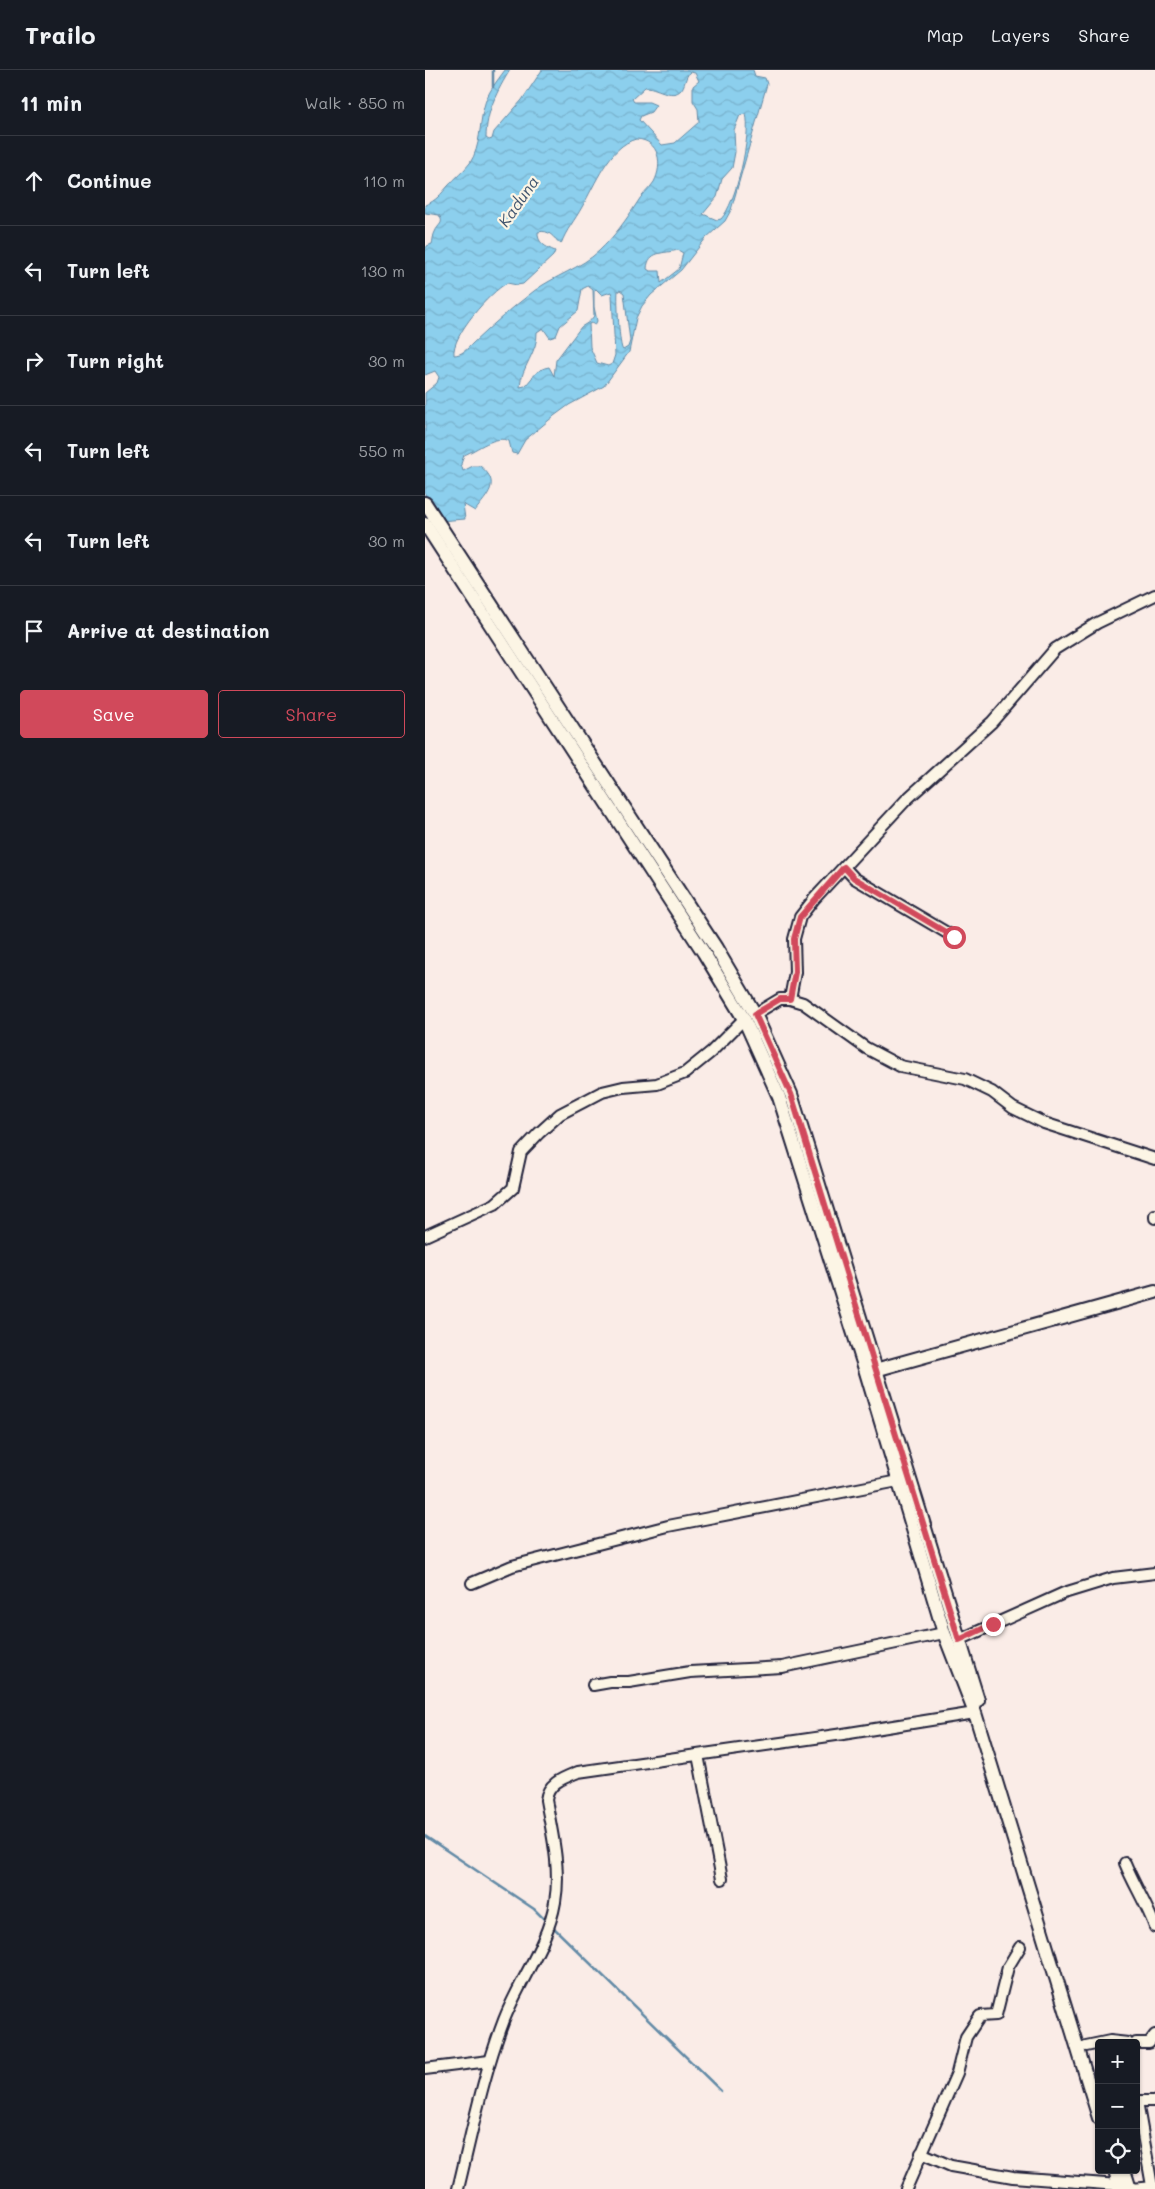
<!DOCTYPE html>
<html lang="en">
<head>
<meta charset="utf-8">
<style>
  :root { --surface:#171b24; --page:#20242c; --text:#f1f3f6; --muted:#9ea1a6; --line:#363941; --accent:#d1495b }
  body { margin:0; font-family:Mali,sans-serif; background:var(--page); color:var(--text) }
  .controls { position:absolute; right:15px; bottom:15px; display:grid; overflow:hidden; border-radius:5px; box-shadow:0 1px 4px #0004 }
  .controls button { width:45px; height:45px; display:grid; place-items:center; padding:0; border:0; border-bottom:1px solid var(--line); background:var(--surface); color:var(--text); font:25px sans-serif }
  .stop { position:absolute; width:15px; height:15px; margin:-11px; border:4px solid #d1495b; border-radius:50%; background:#fff }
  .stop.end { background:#d1495b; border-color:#fff; box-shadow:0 1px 5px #0008 }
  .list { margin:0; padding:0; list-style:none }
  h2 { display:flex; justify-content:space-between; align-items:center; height:65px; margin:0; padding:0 20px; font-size:21px }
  h2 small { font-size:16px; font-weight:400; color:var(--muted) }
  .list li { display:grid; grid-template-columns:32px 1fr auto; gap:15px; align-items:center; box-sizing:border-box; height:90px; padding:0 20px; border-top:1px solid var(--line) }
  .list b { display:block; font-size:19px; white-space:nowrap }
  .list em { font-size:16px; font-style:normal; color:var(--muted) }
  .actions { display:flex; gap:10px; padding:15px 20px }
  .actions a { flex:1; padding:11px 0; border:1px solid var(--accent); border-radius:5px; text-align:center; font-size:18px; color:var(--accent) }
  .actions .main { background:var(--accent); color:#fff }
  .icon { flex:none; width:28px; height:28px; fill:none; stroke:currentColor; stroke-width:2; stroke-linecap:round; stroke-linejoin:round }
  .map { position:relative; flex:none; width:730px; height:2119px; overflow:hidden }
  header { display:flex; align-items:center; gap:30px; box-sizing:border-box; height:70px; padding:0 25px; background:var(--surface); border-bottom:1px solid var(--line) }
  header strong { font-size:24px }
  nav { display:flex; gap:28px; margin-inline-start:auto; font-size:18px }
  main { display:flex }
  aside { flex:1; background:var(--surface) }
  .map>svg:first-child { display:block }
  .water { fill:url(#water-waves); stroke:#628aa6; fill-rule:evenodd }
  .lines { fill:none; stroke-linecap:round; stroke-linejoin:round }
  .stream { stroke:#628aa6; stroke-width:2.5 }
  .minor-casing { stroke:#22223b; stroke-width:14 }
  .major-casing { stroke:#22223b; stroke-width:16 }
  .minor { stroke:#fcf5e5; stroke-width:10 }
  .major { stroke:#fcf5e5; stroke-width:12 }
  .route { stroke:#d1495b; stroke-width:6 }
  .labels { text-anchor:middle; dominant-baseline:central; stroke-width:4.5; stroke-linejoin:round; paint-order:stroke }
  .water-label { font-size:16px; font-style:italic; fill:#425670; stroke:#fcf5e5 }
</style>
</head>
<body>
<header>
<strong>Trailo</strong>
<nav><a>Map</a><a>Layers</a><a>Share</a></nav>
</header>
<main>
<aside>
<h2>11 min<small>Walk · 850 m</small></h2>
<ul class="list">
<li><svg class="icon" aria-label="ahead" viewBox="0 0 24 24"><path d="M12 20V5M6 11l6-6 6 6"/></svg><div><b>Continue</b></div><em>110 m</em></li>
<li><svg class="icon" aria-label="left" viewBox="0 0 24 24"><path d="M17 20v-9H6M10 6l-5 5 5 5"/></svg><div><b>Turn left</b></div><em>130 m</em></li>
<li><svg class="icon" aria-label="right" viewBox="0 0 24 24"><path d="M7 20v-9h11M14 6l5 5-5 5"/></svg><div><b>Turn right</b></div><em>30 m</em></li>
<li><svg class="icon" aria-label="left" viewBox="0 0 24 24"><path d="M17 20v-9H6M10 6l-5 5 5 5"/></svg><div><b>Turn left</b></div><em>550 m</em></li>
<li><svg class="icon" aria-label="left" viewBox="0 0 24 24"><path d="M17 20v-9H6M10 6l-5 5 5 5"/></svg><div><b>Turn left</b></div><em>30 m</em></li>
<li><svg class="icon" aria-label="arrive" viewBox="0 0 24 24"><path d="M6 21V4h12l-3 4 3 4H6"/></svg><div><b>Arrive at destination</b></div></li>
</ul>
<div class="actions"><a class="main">Save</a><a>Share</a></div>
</aside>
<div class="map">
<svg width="730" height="2119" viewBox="0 0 730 2119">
  <defs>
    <pattern id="water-waves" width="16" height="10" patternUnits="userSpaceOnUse" patternTransform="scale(1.25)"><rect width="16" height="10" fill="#8ccfed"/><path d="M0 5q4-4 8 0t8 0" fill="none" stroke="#78b1cc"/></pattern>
  </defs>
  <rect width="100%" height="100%" fill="#faece7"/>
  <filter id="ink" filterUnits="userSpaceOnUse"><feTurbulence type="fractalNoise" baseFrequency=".02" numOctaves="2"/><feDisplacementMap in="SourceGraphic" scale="10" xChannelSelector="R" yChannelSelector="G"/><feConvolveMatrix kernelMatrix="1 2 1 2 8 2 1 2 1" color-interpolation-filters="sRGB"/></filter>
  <g filter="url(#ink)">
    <!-- water -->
    <path class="water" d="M80 0H85C72 21 61 42 61 68L64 70 67 69 69 62 97 30 117 0H328L330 6 340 8 342 14 306 140 300 151 281 168 256 200 226 225 217 236 211 248 204 282 179 316 144 335 129 346 100 370 92 384 87 383 84 371C71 364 52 380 39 385L36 394 38 401 48 396H55C77 413 62 425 50 441L38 434 40 449 14 451 0 455V323L12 313 14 307 10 301 0 305V181L2 176 7 174C8 171 8 165 10 162 13 154 20 154 14 145L0 143V135C11 131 16 124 23 116 30 108 39 101 45 93 56 76 54 55 59 37 62 23 72 11 80 0ZM265 2 270 3 274 11 268 16V31L273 39 274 52 250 73 237 75 214 50 216 46 226 42 231 35 224 32H209L207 29 220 17C230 16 247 30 256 20 260 16 260 7 265 2ZM321 44C327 64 311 134 296 149L292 150 278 144 292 127 297 109 307 98 310 82 309 60 315 45ZM211 69C235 70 238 95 229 112 224 120 216 125 212 133 201 150 189 167 174 181 156 198 129 206 109 221 87 238 68 254 48 273 42 279 37 285 29 285 26 266 65 222 82 213L92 215 98 214 128 186 130 181C121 177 112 173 113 162 125 159 128 168 136 174 141 160 150 150 157 137 170 115 184 76 211 69ZM253 180 258 183 254 199 236 213 235 201H225L222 199C223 180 239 184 253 180ZM163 216 168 220 169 246 164 252 156 257 131 290 129 306 124 297C111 299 108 308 100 316L95 317C96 297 113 282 112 262L118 258 125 268 131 266 135 256 153 241 157 219ZM171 219 177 225 186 222 187 225 190 285 187 294 183 296 172 293 165 277 164 254 166 253 170 255 172 251 169 237V221ZM195 220 199 223 205 271 203 277 198 280C194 277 192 230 193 221Z"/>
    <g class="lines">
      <!-- stream -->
      <g class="stream">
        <polyline points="68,17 68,0"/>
        <polyline points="0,1766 109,1839 121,1851"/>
        <polyline points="127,1856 296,2021"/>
      </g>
      <!-- minor casing -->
      <g class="minor-casing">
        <g id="minor">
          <polyline points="419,797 429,808 529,867"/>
          <polyline points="365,929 370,902 369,869 375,847 389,829 481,730 567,652 630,579 672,553 730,525"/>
          <polyline points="330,944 355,929 365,929 378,933 441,978 475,996 540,1009 567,1022 588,1038 619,1053 730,1089"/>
          <polyline points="730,1145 730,1148"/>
          <polyline points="0,1166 70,1134 88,1118 96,1082 114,1063 135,1044 177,1022 198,1017 232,1014 260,1003 286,982 319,949"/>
          <polyline points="47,1513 87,1496 243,1456 473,1411"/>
          <polyline points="534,1570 639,1523 688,1508 730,1503"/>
          <polyline points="168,1615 185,1612 204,1612 265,1602 357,1597 519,1563"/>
          <polyline points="273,1685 297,1809"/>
          <path d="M700 1793C709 1815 722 1835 730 1857"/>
          <polyline points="711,1973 724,1973 730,1965"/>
          <polyline points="661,1976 685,1971 703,1973"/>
          <polyline points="0,1999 64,1991"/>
          <polyline points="711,2031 730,2031"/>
          <polyline points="712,2031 727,2116"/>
          <polyline points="496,2083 526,2096 588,2107 694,2115"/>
          <path d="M33 2119C47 2062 58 2005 79 1950 94 1911 123 1874 130 1832 136 1799 127 1763 121 1730 123 1713 138 1708 153 1702L418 1664 550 1643"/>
          <polyline points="481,2119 532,2003 541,1967 555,1946 571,1945 583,1897 595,1877"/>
          <polyline points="705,2119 730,2117"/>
        </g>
      </g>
      <!-- major casing -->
      <g class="major-casing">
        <g id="major">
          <polyline points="0,433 291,878 330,944 366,1024 553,1630"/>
          <polyline points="0,454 279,883 319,949 354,1027 441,1302 519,1563 550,1643 674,2048"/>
          <polyline points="443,1302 730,1222"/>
          <polyline points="690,2100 695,2119"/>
          <polyline points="699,2100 705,2119"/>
        </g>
      </g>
      <!-- minor -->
      <use href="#minor" class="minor"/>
      <!-- major -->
      <use href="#major" class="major"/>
    </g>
  </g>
  <g class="lines" filter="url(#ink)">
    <!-- route -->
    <polyline class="route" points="529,867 429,808 419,797 375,847 369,869 370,902 365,929 355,929 330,944 366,1024 534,1570 568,1554"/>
  </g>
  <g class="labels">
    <!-- water labels -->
    <g class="water-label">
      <text transform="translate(93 131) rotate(-55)">Kaduna</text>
    </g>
  </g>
</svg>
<div class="controls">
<button>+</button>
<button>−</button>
<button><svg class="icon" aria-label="locate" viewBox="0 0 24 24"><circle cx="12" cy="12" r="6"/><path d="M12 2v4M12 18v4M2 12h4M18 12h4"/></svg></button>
</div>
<div class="stop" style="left:529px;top:867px"></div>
<div class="stop end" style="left:568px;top:1554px"></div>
</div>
</main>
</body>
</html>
